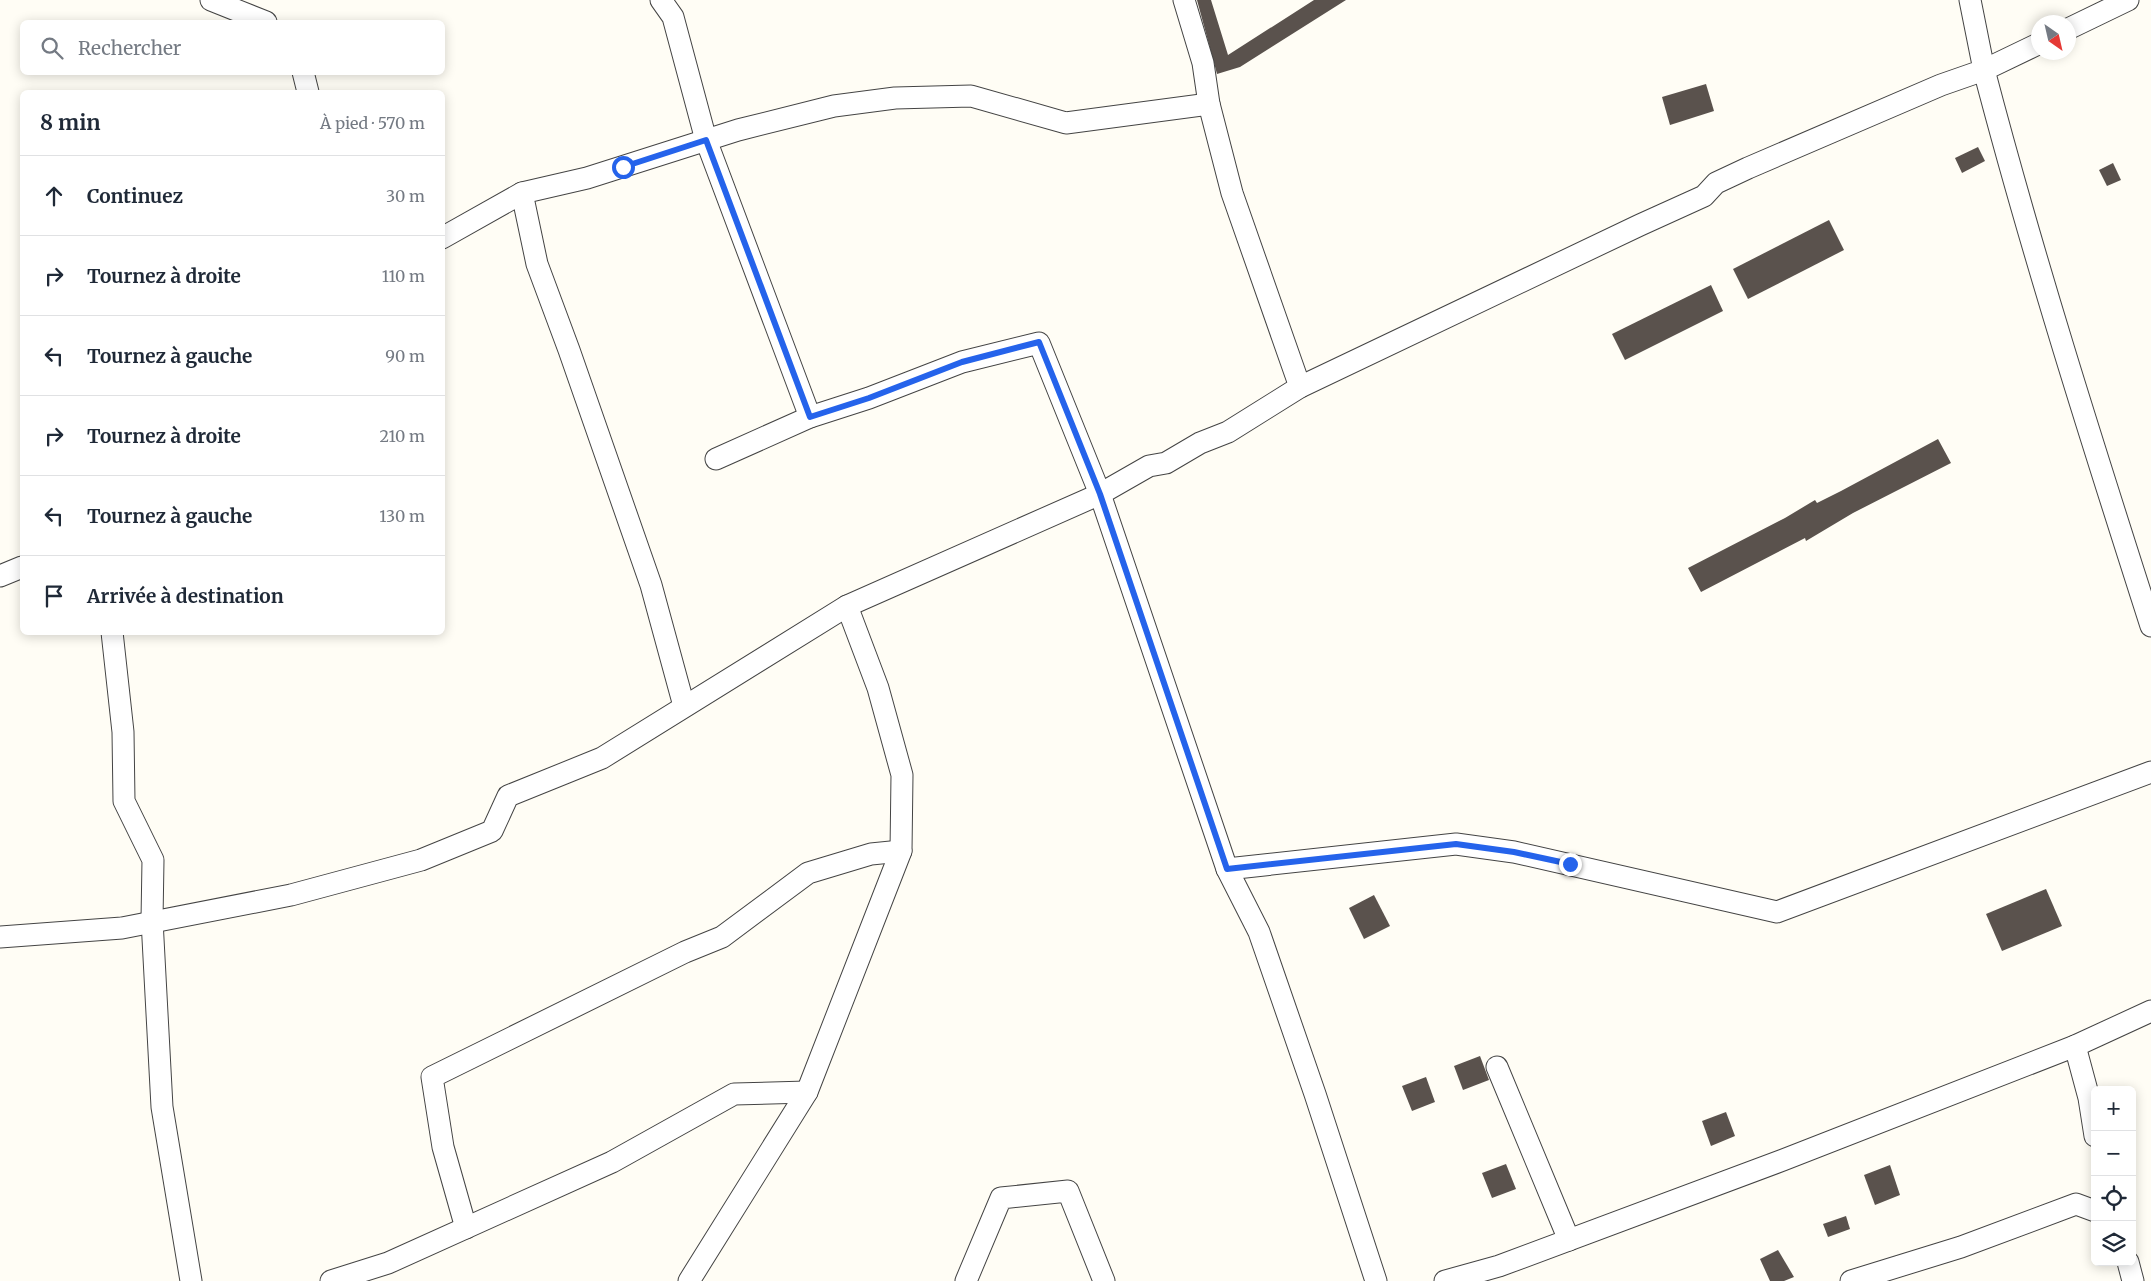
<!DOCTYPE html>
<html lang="fr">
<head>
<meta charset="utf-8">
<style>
  :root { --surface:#fff; --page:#f6f6f7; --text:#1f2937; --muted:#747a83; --line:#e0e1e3 }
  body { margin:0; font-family:Merriweather,serif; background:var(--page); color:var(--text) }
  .controls { position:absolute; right:15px; bottom:15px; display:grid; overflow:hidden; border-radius:8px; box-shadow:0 2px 12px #0003 }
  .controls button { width:45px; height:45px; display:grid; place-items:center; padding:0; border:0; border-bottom:1px solid var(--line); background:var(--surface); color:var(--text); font:25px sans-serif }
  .compass { position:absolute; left:2031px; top:15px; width:45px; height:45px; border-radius:50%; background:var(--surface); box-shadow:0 2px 12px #0003; rotate:146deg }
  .stop { position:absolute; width:15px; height:15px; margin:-11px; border:4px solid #2563eb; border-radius:50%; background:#fff }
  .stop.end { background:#2563eb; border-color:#fff; box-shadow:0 1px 5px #0008 }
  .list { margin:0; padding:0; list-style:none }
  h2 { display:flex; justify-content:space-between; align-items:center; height:65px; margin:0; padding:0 20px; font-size:21px }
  h2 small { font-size:16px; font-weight:400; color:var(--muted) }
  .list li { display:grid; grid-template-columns:32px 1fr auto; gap:15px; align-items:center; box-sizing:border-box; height:80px; padding:0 20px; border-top:1px solid var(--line) }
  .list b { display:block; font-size:19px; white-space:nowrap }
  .list em { font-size:16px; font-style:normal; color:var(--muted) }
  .icon { flex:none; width:28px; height:28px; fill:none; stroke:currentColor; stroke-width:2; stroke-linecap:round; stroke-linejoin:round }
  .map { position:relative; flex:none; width:2151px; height:1281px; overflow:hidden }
  .search { position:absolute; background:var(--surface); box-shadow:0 2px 12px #0003; left:20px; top:20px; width:425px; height:55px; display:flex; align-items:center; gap:12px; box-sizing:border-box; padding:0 18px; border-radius:8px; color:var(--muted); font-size:19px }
  .panel { position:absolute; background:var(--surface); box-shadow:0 2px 12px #0003; left:20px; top:90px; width:425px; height:545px; border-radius:8px }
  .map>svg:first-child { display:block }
  .building { fill:#5a524d }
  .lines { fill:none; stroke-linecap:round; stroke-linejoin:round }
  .street-casing { stroke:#444; stroke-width:23 }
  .street { stroke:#fff; stroke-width:21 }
  .route { stroke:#2563eb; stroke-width:6 }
</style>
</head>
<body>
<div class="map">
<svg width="2151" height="1281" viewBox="0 0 2151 1281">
  <rect width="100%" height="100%" fill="#fffdf5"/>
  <!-- building -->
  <g class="building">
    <polygon points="1197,0 1211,0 1228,55 1314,0 1346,0 1240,67 1217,74"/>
    <polygon points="1706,84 1714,111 1670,125 1662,97"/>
    <polygon points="1978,147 1985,161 1962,173 1955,158"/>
    <polygon points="2113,163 2121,180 2107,186 2099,170"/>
    <polygon points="1829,220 1844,250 1748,299 1733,269"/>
    <polygon points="1711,285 1723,311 1625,360 1612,334"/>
    <polygon points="1938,439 1951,463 1853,513 1806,541 1805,538 1701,592 1688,568 1785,518 1815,500 1817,503 1841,491"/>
    <polygon points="2046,889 2062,926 2002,951 1986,914"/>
    <polygon points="1374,895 1390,926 1364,939 1349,908"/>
    <polygon points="1480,1056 1489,1080 1463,1090 1454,1066"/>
    <polygon points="1426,1077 1435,1102 1412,1111 1402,1086"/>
    <polygon points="1726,1112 1735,1136 1711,1146 1702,1121"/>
    <polygon points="1506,1164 1516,1189 1492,1198 1482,1173"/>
    <polygon points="1890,1165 1900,1195 1875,1205 1864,1175"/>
    <polygon points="1846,1216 1850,1229 1828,1237 1823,1224"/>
    <polygon points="1778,1250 1794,1277 1784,1281 1770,1281 1760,1259"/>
  </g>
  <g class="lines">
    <!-- street casing -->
    <g class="street-casing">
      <g id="street">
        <polyline points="211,0 266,22"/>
        <polyline points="661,0 673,17 706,140 810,417"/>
        <polyline points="1184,0 1203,63 1209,104 1232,193 1300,387"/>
        <polyline points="2068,29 2128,0"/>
        <path d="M2038 44 1984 70C2033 257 2092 442 2151 626"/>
        <polyline points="303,72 308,92"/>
        <polyline points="442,238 522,193"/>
        <polyline points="716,459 810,417 869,398 962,362 1039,343 1100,494 1227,869 1259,932 1315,1094 1376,1281"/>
        <polyline points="0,576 22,567"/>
        <polyline points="112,632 123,732 124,801 153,860 152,920 162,1107 191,1281"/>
        <polyline points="684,706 651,585 569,350 537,264 522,193 587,178 738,130 834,106 895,98 971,96 1066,123 1209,104"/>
        <polyline points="1227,869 1456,844 1514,852 1777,912 2151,772"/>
        <polyline points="0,937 122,928 291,895 421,860 492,831 508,796 602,758 847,606 1100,494 1149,466 1166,463 1200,443 1228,432 1300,387 1640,225 1704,196 1716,183 1748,168 1941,85 1984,70 1970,0"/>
        <polyline points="2075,1046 2089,1098 2095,1136"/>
        <polyline points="1497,1067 1569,1240"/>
        <polyline points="466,1228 443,1147 432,1077 685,952 722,937 808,873 871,854 901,851"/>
        <polyline points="2128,1262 2133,1281"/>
        <polyline points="331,1281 388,1263 612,1162 734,1094 807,1092"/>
        <polyline points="689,1281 807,1092 901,851 902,775 878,688 847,606"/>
        <polyline points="966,1281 1001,1198 1068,1191 1104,1281"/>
        <polyline points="1445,1281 1499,1266 1783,1160 2075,1046 2151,1011"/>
        <polyline points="1851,1281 1961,1247 2076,1204 2095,1211"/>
      </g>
    </g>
    <!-- street -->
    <use href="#street" class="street"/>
  </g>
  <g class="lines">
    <!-- route -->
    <polyline class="route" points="623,167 706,140 810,417 869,398 962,362 1039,342 1100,494 1227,869 1456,844 1514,852 1570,864"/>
  </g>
</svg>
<div class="controls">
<button>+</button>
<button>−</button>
<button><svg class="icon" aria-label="locate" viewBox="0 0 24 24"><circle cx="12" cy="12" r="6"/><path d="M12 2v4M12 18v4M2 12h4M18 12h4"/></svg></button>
<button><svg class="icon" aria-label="layers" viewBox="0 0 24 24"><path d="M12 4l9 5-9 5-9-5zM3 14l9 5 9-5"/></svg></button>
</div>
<svg class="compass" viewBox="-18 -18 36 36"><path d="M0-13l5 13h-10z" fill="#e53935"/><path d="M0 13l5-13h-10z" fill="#747a83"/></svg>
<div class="stop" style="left:623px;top:167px"></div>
<div class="stop end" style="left:1570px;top:864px"></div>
<div class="search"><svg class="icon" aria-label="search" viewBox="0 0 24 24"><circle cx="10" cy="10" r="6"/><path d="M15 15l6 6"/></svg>Rechercher</div>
<section class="panel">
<h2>8 min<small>À pied · 570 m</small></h2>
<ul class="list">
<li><svg class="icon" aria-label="ahead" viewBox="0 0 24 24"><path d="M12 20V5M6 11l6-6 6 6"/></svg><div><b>Continuez</b></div><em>30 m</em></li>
<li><svg class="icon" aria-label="right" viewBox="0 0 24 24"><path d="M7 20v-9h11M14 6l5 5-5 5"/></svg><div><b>Tournez à droite</b></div><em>110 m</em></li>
<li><svg class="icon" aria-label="left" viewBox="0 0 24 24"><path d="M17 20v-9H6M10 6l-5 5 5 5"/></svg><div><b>Tournez à gauche</b></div><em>90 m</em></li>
<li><svg class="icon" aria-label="right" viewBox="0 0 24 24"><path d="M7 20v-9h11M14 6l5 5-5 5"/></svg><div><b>Tournez à droite</b></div><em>210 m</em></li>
<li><svg class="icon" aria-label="left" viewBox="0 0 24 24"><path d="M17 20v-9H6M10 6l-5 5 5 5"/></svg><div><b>Tournez à gauche</b></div><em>130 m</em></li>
<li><svg class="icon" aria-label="arrive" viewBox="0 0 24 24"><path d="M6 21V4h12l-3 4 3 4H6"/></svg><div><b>Arrivée à destination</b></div></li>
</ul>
</section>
</div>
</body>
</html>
